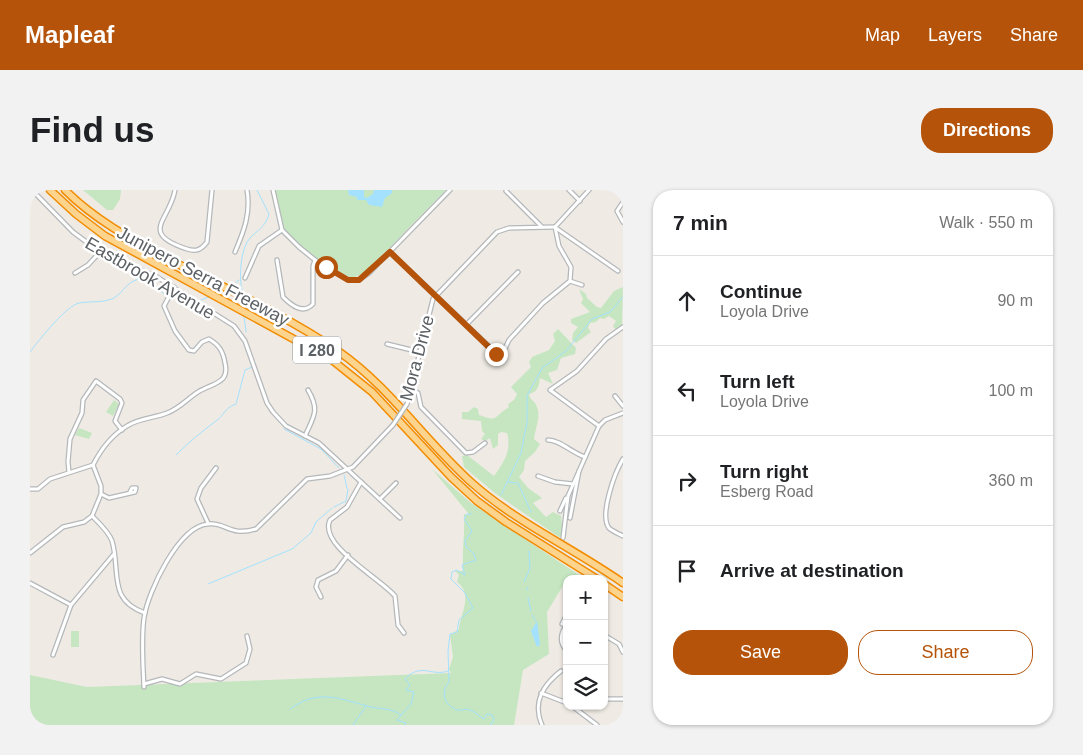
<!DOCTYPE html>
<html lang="en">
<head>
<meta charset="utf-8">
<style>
  :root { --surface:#fff; --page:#f2f2f2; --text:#202124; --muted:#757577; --line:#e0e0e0; --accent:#b45309 }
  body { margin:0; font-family:Arial,sans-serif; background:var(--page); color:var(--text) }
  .controls { position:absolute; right:15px; bottom:15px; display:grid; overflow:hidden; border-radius:10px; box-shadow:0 1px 4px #0004 }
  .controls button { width:45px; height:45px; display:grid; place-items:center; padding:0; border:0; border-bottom:1px solid var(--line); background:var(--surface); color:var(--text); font:25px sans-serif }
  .stop { position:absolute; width:15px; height:15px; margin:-11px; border:4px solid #b45309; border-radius:50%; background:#fff }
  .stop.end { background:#b45309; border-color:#fff; box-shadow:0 1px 5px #0008 }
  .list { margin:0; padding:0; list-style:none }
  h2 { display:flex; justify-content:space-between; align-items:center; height:65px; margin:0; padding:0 20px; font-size:21px }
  h2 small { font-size:16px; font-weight:400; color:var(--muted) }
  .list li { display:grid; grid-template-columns:32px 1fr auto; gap:15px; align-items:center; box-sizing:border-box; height:90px; padding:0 20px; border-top:1px solid var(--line) }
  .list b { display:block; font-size:19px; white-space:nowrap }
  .list p { margin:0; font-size:16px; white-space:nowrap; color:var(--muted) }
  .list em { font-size:16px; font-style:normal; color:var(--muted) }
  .actions { display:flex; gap:10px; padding:15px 20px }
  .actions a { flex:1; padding:11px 0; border:1px solid var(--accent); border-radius:20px; text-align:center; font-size:18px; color:var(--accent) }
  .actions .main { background:var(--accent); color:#fff }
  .icon { flex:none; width:28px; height:28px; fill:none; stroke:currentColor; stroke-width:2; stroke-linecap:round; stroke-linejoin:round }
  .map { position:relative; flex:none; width:593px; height:535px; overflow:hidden; border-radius:20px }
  header { display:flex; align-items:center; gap:30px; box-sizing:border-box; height:70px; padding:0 25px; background:var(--accent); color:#fff }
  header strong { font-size:24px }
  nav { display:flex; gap:28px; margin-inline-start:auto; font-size:18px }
  .intro { display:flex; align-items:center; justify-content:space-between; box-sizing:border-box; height:120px; padding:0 30px }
  h1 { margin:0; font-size:35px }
  .button { padding:12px 22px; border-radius:20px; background:var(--accent); color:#fff; font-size:18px; font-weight:700 }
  main { display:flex; gap:30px; padding:0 30px }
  aside { flex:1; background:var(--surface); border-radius:20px; box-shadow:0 1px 4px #0004 }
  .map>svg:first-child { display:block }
  .green { fill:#c5e6c1 }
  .water { fill:#a4e1ff }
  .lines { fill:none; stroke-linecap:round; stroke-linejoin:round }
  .stream { stroke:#a4e1ff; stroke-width:1 }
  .minor-casing { stroke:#b5b8bb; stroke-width:5.5 }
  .motorway-casing { stroke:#f28c01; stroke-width:9 }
  .minor { stroke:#fff; stroke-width:3 }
  .motorway { stroke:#fdd48e; stroke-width:6 }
  .minor-bridge-casing { stroke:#b5b8bb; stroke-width:5.5; stroke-linecap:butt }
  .minor-bridge { stroke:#fff; stroke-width:3 }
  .route { stroke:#b45309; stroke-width:6 }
  .labels { text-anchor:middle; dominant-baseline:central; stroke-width:5; stroke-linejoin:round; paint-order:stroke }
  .shield { fill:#fff; stroke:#8d9093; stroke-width:1 }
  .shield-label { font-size:16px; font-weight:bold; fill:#5c6165 }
  .street-label { font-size:18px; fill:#5c6165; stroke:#fff }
</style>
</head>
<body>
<header>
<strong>Mapleaf</strong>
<nav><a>Map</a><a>Layers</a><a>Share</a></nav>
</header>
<div class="intro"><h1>Find us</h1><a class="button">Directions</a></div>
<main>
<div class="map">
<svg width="593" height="535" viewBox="0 0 593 535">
  <rect width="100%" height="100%" fill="#efebe4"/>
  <!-- green -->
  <g class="green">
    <polygon points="53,0 91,0 90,9 83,20 77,20"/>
    <path d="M245 0H416L335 83 322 88C301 80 260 56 252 34 248 24 247 11 245 0Z"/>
    <polygon points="593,97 592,135 586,140 583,136 586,131 579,126 574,129 570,128 566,132 560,133 558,138 561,142 546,153 542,150 543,143 548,137 541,133 541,129 560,122 551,113 553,109 549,99 556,104 557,108 567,117 571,118 584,101"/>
    <path d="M528 139 546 158 545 164 531 168 527 180 518 183 523 194 510 188C509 196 508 202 499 204 500 210 504 210 506 215 512 226 505 238 504 249L510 254 505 262 495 271 494 280 489 287 498 298 512 308 503 313 516 327 523 322 531 326 533 345 529 347 466 304 434 277 432 266 437 265 464 286C474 272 482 260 477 243L471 242 468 244V255L463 259 460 248 455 251 451 249 455 244 452 241 451 231 432 229V222H438L444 217 448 219 449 225C469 232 462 228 479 217L478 214 484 210 487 204 481 197 501 177 499 172 502 167 519 160 525 151 523 144Z"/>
    <polygon points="84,210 89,214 83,226 76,222"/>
    <polygon points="49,238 62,243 59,249 45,245"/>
    <path d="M402 279 441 313 549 385 537 389 517 422 519 464 493 480 484 535H0V485L57 497 421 483 419 479 423 467 420 445 429 439C430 424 444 405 427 392L429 385 425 381H433C432 362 435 342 434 324L437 325 438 323Z"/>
    <rect x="41" y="441" width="8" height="16"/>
  </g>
  <!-- water -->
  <g class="water">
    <polygon points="318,0 334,0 334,7 337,8 343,4 344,0 362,0 362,3 355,8 352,17 339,15 336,10 327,10 327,7 319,5"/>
    <polygon points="507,431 510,455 507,457 501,441"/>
  </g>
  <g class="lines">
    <!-- stream -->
    <g class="stream">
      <polyline points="202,96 209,90"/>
      <path d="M212 101C209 88 210 59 220 48 228 40 236 36 239 24L227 0"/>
      <polyline points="141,107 164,113"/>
      <polyline points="169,111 178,107"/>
      <polyline points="214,126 216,142"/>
      <path d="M0 162C9 150 36 116 49 113 61 111 73 113 84 108 94 102 98 89 112 89 121 89 129 101 137 106"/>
      <polyline points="254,239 291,259 309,278"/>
      <path d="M146 265C159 252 171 242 186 231 195 225 193 219 206 214L215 180 222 177"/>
      <polyline points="314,285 317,298"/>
      <polyline points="478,292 488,293 501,322"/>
      <polyline points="471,305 491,263 497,232 497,206 512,178 536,161 562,129 580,122 593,107"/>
      <polyline points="304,317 316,311 318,299"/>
      <path d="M441 324H437L434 329 442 341 435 351 436 357 444 364 446 370 432 375 435 385 427 380 422 382 421 389 435 403 443 418 429 430 427 442 420 444 418 461 419 492C410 502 414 516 428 520 432 521 435 518 440 520 445 522 449 526 454 529L457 524 462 525 464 529 461 535"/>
      <polyline points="494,392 500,378 499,361"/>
      <polyline points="178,394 262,359 281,343 286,332 302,318"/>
      <polyline points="497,400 498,397"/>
      <polyline points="498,408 501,421"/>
      <polyline points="502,425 506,431"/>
      <path d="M260 519C287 499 308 508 337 516 350 520 360 517 371 525"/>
      <polyline points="323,535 336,516"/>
      <path d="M375 535 376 533 367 530 381 514 384 502 376 500 380 495 375 489C391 472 402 487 418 481"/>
    </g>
    <!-- minor casing -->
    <g class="minor-casing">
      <g id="minor">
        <polyline points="2,0 43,42 70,62 127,87 204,136 215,151 237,213 243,222 256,236 289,253 370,328"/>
        <path d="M145 0C140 30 108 43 157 59 166 62 171 60 177 52L182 0"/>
        <polyline points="243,0 252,40 269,57 285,70 318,90 329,90 339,83 420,0"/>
        <polyline points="539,0 550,11"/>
        <polyline points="476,1 512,37"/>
        <polyline points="593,12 587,21 593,32"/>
        <polyline points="525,37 559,0"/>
        <polyline points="526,38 588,81"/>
        <path d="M205 62C214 41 221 23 217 0"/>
        <polyline points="360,62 466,163 472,165 479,150 513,113 540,91 541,77 529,56 525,37"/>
        <path d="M247 70 253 107C261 115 273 125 283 114V76L285 70"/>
        <polyline points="45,83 58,75 70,62"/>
        <polyline points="215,88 229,56 252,40"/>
        <polyline points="540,91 552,95"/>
        <polyline points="436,135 488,82"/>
        <polyline points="357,154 390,162"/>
        <polyline points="381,199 388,203 391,217 436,263 443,262 455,253"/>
        <polyline points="585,206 593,216"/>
        <polyline points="377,214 403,109 467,42 479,38 525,37"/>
        <polyline points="569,236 520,200 547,181 576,149 593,137"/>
        <path d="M275 246C284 226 290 220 278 200"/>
        <path d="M518 250C530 250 542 263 555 267"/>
        <path d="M593 269C585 282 569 325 579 338 582 341 589 344 593 346"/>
        <polyline points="39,282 38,272 40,249 52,223 53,210 66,191 90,209 92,213 85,231 92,240"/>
        <polyline points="508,286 525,292 543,294"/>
        <path d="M331 292 317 317 300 330C288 355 350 388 365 406L368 435 374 443"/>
        <polyline points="0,299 8,299 20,289 63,275"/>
        <polyline points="71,304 79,308 105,302 106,298 102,298 100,302"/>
        <polyline points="351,308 366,293"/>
        <polyline points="530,321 536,308"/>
        <path d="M62 326C69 333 79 342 82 351 91 381 77 410 115 423"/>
        <polyline points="540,328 549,281"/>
        <polyline points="178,333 167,309 171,298 186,278"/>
        <polyline points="533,348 538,306 569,236 575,230 593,223"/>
        <path d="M0 363 33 337 54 332 62 326 71 304V296L63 275C71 259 82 245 97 236 109 228 125 228 137 223 150 218 157 209 168 202 182 193 200 194 195 173 193 161 189 155 179 149L172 152 164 161 159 160 145 141 134 116 144 97"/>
        <polyline points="0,393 41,415"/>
        <polyline points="291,407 286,397 288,390 306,381 318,365"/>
        <polyline points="532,434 537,424"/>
        <path d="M537 435C530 443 529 453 537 461"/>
        <polyline points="574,445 589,454 593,462"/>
        <polyline points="23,465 41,415 84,364"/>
        <polyline points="114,494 132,489 150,494 166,484 191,489 216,473 220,459 217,446"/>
        <path d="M114 497C113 474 111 450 114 428 118 401 149 336 178 334 196 332 200 347 226 339L277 289 300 286 323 277 363 235"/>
        <polyline points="511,503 537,513"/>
        <polyline points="574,509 593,509"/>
        <polyline points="542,516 567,535"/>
        <path d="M512 535C502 512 513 495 531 481"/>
      </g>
    </g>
    <!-- motorway casing -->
    <g class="motorway-casing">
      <g id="motorway">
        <polyline points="20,0 46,24 75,46 302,170 342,202 421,287 447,311 476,332 567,389"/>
        <path d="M35 0C65 30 101 49 138 69 195 98 255 125 308 161 360 197 395 251 442 293 487 333 543 358 593 393"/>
        <polyline points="574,394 593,407"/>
      </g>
    </g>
    <!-- minor -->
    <use href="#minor" class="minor"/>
    <!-- motorway -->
    <use href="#motorway" class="motorway"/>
    <!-- minor-bridge casing -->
    <g class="minor-bridge-casing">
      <polyline id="minor-bridge" points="363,235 377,214"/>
    </g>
    <!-- minor-bridge -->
    <use href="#minor-bridge" class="minor-bridge"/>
  </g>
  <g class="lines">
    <!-- route -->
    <polyline class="route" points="296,77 318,90 329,90 360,62 466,164"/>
  </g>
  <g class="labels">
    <!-- shield labels -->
    <rect class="shield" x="263" y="146.5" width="48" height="27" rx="4"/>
    <g class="shield-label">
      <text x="287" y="160">I 280</text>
    </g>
    <!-- street labels -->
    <g class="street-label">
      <text transform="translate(173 86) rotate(28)">Junipero Serra Freeway</text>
      <text transform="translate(120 88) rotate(30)">Eastbrook Avenue</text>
      <text transform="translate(387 168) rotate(-75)">Mora Drive</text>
    </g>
  </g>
</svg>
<div class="controls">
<button>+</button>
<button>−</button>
<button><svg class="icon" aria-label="layers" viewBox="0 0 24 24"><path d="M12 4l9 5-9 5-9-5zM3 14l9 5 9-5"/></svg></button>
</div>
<div class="stop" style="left:296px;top:77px"></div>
<div class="stop end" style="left:466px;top:164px"></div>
</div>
<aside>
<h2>7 min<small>Walk · 550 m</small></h2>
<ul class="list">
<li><svg class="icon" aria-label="ahead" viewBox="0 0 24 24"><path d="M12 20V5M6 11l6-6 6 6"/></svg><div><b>Continue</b><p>Loyola Drive</p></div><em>90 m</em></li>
<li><svg class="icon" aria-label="left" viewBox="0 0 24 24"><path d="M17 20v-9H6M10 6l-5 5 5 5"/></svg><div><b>Turn left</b><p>Loyola Drive</p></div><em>100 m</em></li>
<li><svg class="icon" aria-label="right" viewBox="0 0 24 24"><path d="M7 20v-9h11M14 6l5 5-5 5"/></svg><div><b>Turn right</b><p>Esberg Road</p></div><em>360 m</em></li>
<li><svg class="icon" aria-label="arrive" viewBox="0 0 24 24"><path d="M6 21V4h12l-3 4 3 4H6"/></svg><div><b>Arrive at destination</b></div></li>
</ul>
<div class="actions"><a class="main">Save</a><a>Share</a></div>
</aside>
</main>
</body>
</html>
